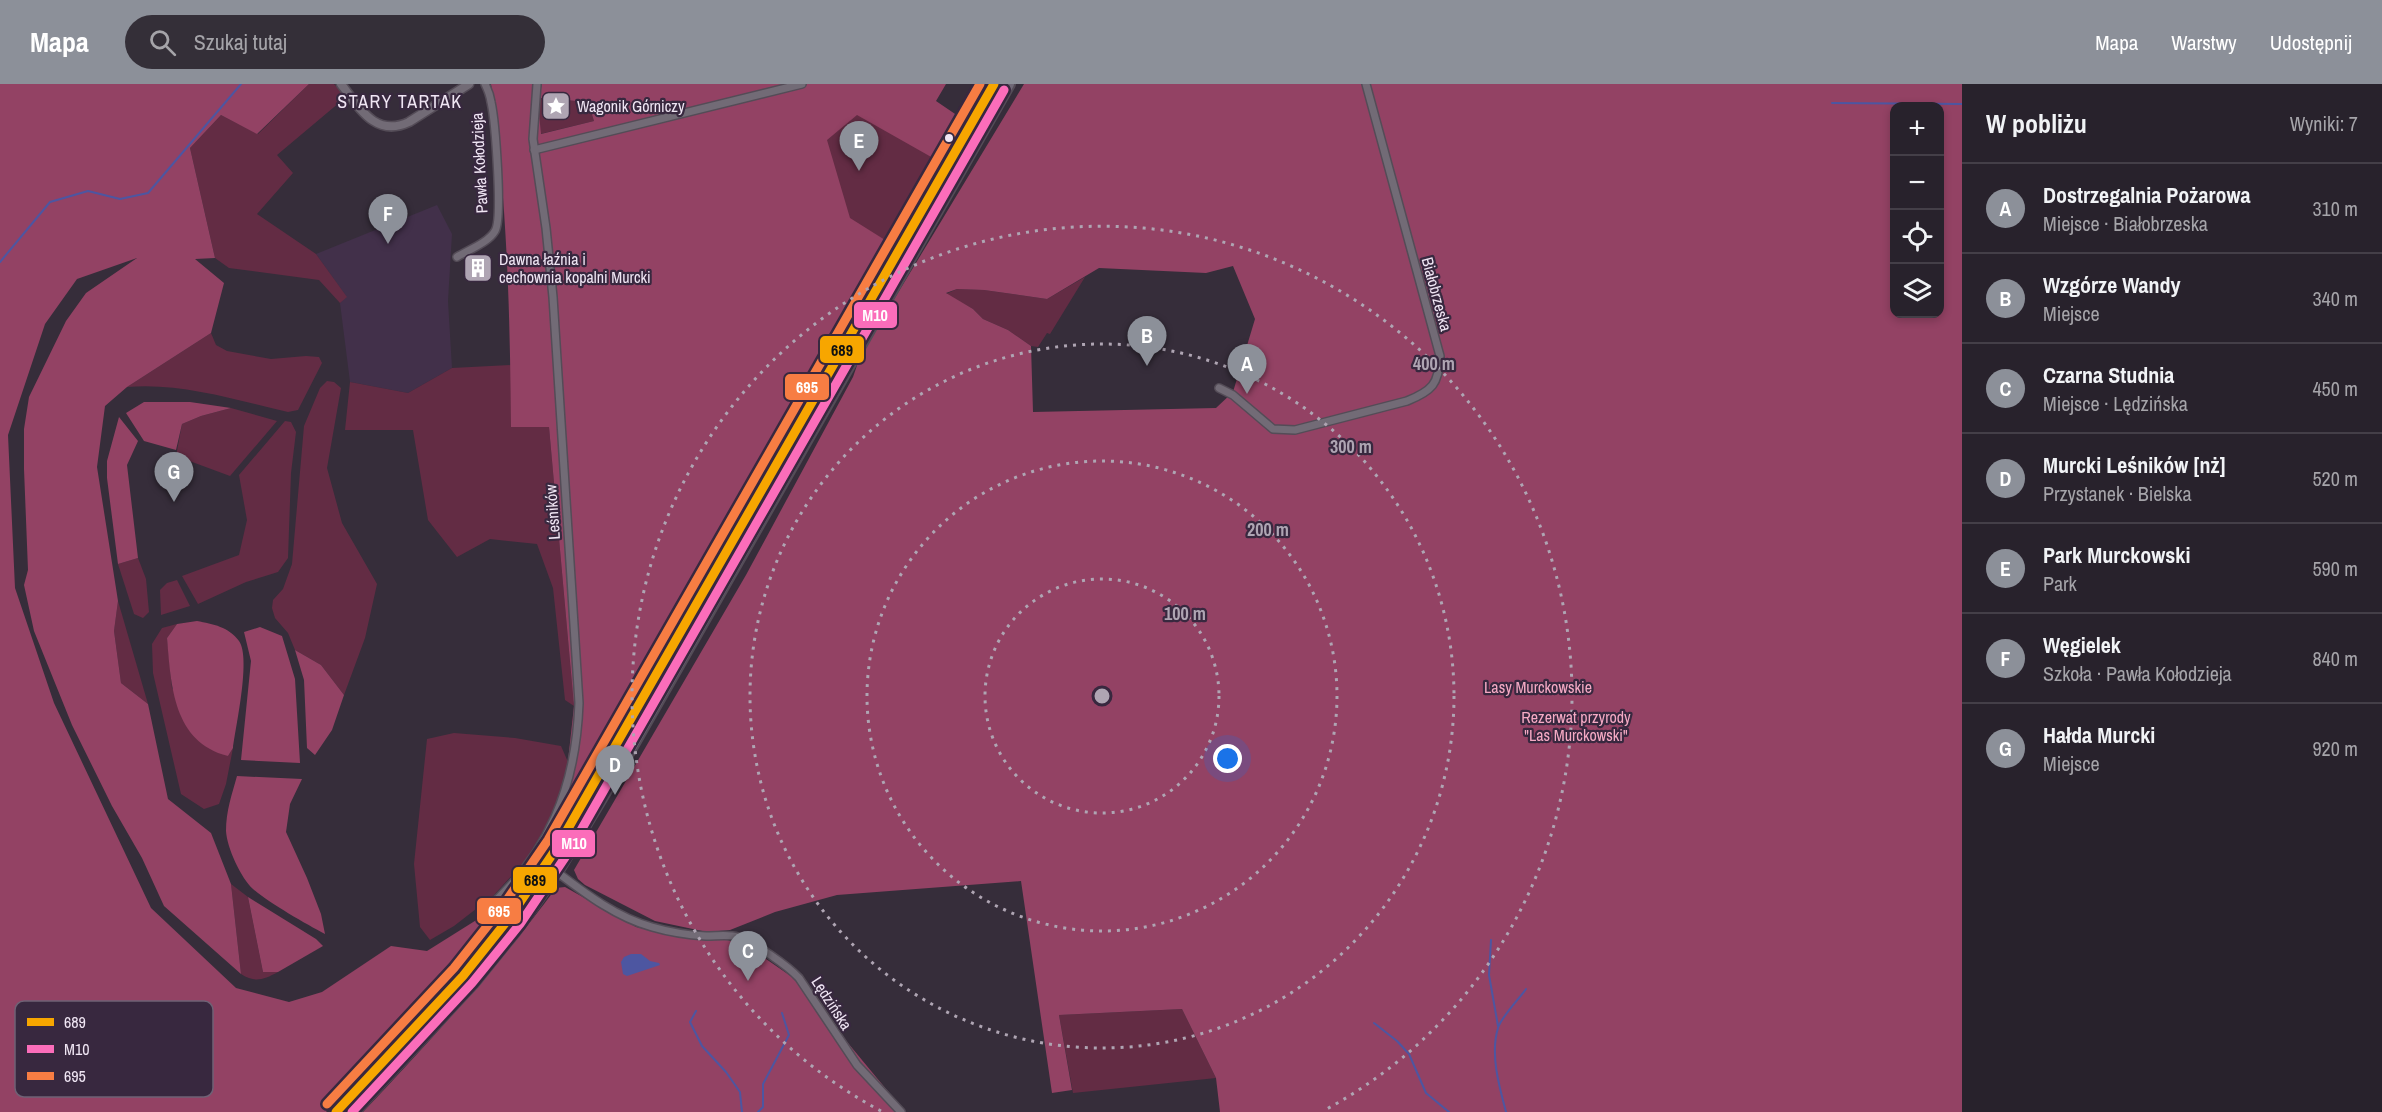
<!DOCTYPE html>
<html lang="pl">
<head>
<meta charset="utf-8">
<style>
  :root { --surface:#28222c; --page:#342f38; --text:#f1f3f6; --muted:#a5a4a9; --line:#443f48; --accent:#8c9099 }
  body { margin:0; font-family:"Archivo Narrow",sans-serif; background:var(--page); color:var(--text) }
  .controls { position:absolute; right:18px; top:18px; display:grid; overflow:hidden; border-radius:12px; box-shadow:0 3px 9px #0003 }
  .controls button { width:54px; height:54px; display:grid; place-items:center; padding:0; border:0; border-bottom:2px solid var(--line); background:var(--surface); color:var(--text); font:30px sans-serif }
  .you { position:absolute; left:1228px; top:675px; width:21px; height:21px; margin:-15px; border:4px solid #fff; border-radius:50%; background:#1a73e8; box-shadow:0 0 0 9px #1a73e833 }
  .badge { display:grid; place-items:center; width:39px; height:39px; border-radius:50%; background:var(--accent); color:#fff; font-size:20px; font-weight:700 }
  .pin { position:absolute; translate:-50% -50px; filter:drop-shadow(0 2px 3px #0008) }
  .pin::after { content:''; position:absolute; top:32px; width:21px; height:18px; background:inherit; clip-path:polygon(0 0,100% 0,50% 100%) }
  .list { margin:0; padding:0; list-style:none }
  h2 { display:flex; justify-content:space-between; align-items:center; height:78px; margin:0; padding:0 24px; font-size:26px }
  h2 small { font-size:20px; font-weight:400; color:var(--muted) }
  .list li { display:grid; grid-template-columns:39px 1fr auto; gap:18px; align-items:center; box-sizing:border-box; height:90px; padding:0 24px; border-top:2px solid var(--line) }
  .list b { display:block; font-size:22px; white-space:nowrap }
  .list p { margin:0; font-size:20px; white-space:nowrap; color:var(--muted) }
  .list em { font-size:20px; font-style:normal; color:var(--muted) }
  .icon { flex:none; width:33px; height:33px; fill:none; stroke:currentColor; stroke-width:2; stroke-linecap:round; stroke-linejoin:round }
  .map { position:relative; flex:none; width:1962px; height:1028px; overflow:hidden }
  header { display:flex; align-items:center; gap:36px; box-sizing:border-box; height:84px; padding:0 30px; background:var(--accent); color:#fff }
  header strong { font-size:28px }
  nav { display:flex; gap:33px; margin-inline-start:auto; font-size:21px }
  .search { width:420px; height:54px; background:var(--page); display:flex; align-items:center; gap:15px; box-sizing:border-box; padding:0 21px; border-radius:33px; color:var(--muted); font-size:22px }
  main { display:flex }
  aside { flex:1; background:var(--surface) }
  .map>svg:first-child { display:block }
  .built { fill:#42304a }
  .green { fill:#632c44 }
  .forest { fill:#934264; fill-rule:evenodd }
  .water { fill:#4d56a1 }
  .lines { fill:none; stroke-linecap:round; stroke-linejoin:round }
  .stream { stroke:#4d56a1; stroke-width:2 }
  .minor-casing { stroke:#544c57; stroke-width:10 }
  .tertiary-casing { stroke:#544c57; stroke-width:11 }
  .primary-casing { stroke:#544c57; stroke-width:14 }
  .minor { stroke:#726b76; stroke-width:7 }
  .tertiary { stroke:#726b76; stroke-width:8 }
  .primary { stroke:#6f6876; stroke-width:10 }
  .bus-1-casing { stroke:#38283f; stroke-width:14 }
  .bus-2-casing { stroke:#38283f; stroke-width:14 }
  .bus-3-casing { stroke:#38283f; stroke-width:14 }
  .bus-1 { stroke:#f7a600; stroke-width:9 }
  .bus-2 { stroke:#fb6dba; stroke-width:9 }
  .bus-3 { stroke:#f77d43; stroke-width:9 }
  .ring { fill:none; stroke:#afa5b3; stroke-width:3; stroke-dasharray:3 6 }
  .bus-dot { fill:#f0e6f4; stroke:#38283f; stroke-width:2 }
  .labels { text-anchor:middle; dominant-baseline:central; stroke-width:4.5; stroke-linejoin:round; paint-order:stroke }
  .poi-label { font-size:16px; fill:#f0e6f4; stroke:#38283f; text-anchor:start }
  .street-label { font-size:16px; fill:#f0e6f4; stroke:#38283f }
  .park-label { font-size:16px; fill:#f6aac5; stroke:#38283f }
  .neighbourhood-label { font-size:18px; letter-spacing:1.5px; fill:#f0e6f4; stroke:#38283f }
  .key { fill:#38283f; stroke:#6f6175; stroke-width:1.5 }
  .key-label { font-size:16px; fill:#f0e6f4 }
  .centre { fill:#afa5b3; stroke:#38283f; stroke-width:3 }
  .ring-label { font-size:18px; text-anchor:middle; font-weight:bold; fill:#afa5b3; stroke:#38283f; stroke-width:4.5; stroke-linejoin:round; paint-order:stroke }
  .line-badge { stroke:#38283f; stroke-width:2 }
  .badge-label { font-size:16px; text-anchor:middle; font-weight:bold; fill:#fff }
  .pale-badge-label { font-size:16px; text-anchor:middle; font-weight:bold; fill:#111 }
</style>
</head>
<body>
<header>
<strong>Mapa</strong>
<div class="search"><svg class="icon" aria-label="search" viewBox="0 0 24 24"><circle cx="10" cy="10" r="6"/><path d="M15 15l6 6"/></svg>Szukaj tutaj</div>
<nav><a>Mapa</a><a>Warstwy</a><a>Udostępnij</a></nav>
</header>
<main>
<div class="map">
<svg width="1962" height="1028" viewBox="0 0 1962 1028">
  <rect width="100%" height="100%" fill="#362d3a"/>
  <!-- built -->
  <polygon class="built" points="437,121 452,150 448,217 452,284 408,309 350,298 340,219 346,212 316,170"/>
  <!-- green -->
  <g class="green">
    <polygon points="309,0 334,0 346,13 277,71 293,89 257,130 316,170 347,213 340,219 319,196 229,184 215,174 190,64 221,31 258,50"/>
    <polygon points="757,0 935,17 960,34 884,165 807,139"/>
    <polygon points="537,14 588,18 594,37 540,50"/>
    <polygon points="1085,193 1050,250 1047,249 1038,263 1031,262 1008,246 983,235 973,225 946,210 957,205 984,206 1047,215"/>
    <path d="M211 249 216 261 227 267 271 275 306 272 319 273 322 279 298 326 288 328C237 316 179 298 127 303Z"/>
    <polygon points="511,281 511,343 549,343 574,622 565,616 553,504 537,460 490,455 457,473 428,436 413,346 345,346 350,298 408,309 452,284"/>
    <polygon points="327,297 334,298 341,304 327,384 342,439 377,500 365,554 344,611 321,581 295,566 288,549 275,534 272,524 273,516 283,505 292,480 304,342 320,304"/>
    <polygon points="231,324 277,337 230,392 176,372 182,340 201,332"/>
    <polygon points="285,337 291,338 296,348 291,389 288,474 278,488 246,498 198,520 182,492 239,471 247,436 239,391"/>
    <polygon points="138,474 146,495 149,528 143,534 134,530 118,480"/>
    <polygon points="177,496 190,522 161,531 160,506 167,499"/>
    <polygon points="118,517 148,620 121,599 114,547"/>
    <polygon points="177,540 167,554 172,604 228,672 233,664 226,700 219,720 204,725 181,710 153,589 152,560 162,544"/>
    <polygon points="454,649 515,654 561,662 568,678 559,721 525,777 494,811 454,842 430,856 420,843 414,780 427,655"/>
    <polygon points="549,760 551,761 510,819 508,818 495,835 491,833 490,826 496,828 520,800 518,797 528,785 531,786"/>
    <path d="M231 800 248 813 263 888H278C263 896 255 899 241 890Z"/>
    <polygon points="1182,925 1216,994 1073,1009 1059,931"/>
  </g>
  <!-- forest -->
  <g class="forest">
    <polygon points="0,0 309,0 257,50 221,31 190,64 215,174 195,175 224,199 211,249 127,303 105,322 97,383 118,517 114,547 121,599 148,620 168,715 211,749 231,800 241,890 164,822 142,774 112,722 72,641 34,547 24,501 28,486 24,385 24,345 29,313 66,237 86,209 137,174 77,195 45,240 8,351 15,504 54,619 151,824 236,904 289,918 322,908 391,862 427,867 478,835 484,837 489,844 457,887 326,1028 0,1028"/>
    <path d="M491 0H536L541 50 594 37 588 18 539 14 542 0H946L936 17 961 34 845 236 570 732 559 721 568 677 574 622 549 343H511C510 229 507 113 491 0ZM857 31 933 74 885 156 850 134 827 56Z"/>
    <path d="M1024 0H1962V1028H1220L1216 994 1182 925 1059 931 1072 1006 1052 1009 1021 797 837 811 775 828 730 846 707 848 655 837 585 801 578 795 574 786 746 491 853 293 861 270ZM1894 22H1940V230H1894ZM1233 182 1255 235 1233 308 1216 324 1033 328 1031 262 1008 246 983 235 973 225 946 209 957 205 984 206 1047 215 1099 184 1206 189Z"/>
    <polygon points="144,318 190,318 231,324 201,332 182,340 176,366 144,357 126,329"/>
    <polygon points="119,333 138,357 127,381 138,474 118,480 107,394 107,377"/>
    <path d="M197 537C213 540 229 543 239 557 251 574 236 641 233 664L228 672C173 658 171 601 167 554L177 540Z"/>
    <polygon points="260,543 282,552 295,595 300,679 241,676 251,577 244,548"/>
    <polygon points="295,566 321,581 344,611 332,646 315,671 307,664 304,596"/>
    <path d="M237 692 302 695 290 720 286 748 307 794 321 830 325 850C306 840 269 819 253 805 241 794 227 764 226 747 226 727 232 710 237 692Z"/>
    <path d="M565 803 636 843 675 851 728 856 756 868 795 895 905 1028H363C431 956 497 884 556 804Z"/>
    <polygon points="248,813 316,855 323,862 278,888 263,888"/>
  </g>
  <!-- water -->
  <polygon class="water" points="631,870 641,870 650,877 659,879 660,881 627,892 623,890 621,878 624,873"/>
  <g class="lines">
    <!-- stream -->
    <g class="stream">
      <polyline points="1832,19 1962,20"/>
      <polyline points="0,178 50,118 88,107 120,115 148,109 241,0"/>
      <polyline points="1491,856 1489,891 1498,942"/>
      <polyline points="696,927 690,938 702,962 726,988 740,1008 742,1028"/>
      <polyline points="1374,939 1397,957 1409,970 1426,1009 1449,1028"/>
      <polyline points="758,1028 763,1023 763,1000 789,951 782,929"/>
      <path d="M1506 1028C1499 1002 1490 970 1498 944 1501 933 1519 915 1526 905"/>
    </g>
    <!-- minor casing -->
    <g class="minor-casing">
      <g id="minor">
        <polyline points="534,66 802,0"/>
        <path d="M457 173C468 166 488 159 495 147 503 134 495 36 491 18 490 11 488 6 485 0"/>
        <path d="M1219 304 1233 311 1273 345 1295 346 1407 317C1432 307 1439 300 1440 272L1366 0"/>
        <path d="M557 788C586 810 616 833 652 843 669 848 689 851 706 852 717 852 729 850 738 853 754 858 788 882 799 894L857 981 901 1028"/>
        <path d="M499 847 484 827C549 772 576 702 579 619L553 213 546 144 533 55 537 0"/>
      </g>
    </g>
    <!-- tertiary casing -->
    <g class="tertiary-casing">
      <path id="tertiary" d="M341 0C359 23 375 54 409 38L469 0"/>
    </g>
    <!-- primary casing -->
    <g class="primary-casing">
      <g id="primary">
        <polyline points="336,1028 463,892 510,833 558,762 994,0"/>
        <polyline points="353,1028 473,899 515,847 557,788 627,671 1009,0"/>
      </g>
    </g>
    <!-- minor -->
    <use href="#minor" class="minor"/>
    <!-- tertiary -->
    <use href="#tertiary" class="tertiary"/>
    <!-- primary -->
    <use href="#primary" class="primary"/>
    <!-- bus-1 casing -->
    <g class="bus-1-casing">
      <polyline id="bus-1" points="336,1028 463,892 510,833 558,762 994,0"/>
    </g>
    <!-- bus-2 casing -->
    <g class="bus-2-casing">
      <polyline id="bus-2" points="352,1028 472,899 520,840 568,769 1004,6"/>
    </g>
    <!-- bus-3 casing -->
    <g class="bus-3-casing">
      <polyline id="bus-3" points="327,1020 454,884 500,826 548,756 980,0"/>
    </g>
    <!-- bus-1 -->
    <use href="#bus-1" class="bus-1"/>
    <!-- bus-2 -->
    <use href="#bus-2" class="bus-2"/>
    <!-- bus-3 -->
    <use href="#bus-3" class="bus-3"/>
  </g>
  <!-- distance rings -->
  <g class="ring">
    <circle cx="1102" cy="612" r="117"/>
    <circle cx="1102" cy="612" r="235"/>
    <circle cx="1102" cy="612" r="352"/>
    <path d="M881 1027A470 470 0 1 1 1323 1027"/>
  </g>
  <!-- icons -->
  <defs>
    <g id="sight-square" transform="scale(1.5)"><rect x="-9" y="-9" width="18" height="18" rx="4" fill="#afa5b3" stroke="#38283f"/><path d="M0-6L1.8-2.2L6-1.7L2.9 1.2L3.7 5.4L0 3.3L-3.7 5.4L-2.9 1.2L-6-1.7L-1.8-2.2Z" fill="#fff"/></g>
    <g id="building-square" transform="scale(1.5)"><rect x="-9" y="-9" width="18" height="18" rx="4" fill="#afa5b3" stroke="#38283f"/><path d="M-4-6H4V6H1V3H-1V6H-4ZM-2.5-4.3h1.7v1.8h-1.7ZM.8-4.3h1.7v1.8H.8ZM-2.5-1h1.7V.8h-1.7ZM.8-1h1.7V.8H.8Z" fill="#fff"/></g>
  </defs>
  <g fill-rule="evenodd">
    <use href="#sight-square" x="556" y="22"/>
    <use href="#building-square" x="478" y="184"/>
  </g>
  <!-- markers -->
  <circle class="bus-dot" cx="949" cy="54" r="5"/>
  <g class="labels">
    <!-- poi labels -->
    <g class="poi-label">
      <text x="577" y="22">Wagonik Górniczy</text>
      <text x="499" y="175">Dawna łaźnia i<tspan x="499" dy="18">cechownia kopalni Murcki</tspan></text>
    </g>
    <!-- street labels -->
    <g class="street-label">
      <text transform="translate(479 79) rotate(-93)">Pawła Kołodzieja</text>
      <text transform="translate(1437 210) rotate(75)">Białobrzeska</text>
      <text transform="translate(552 428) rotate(-94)">Leśników</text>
      <text transform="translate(832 919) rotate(57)">Lędzińska</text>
    </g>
    <!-- park labels -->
    <g class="park-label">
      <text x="1538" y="603">Lasy Murckowskie</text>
      <text x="1576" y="633">Rezerwat przyrody<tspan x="1576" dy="18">"Las Murckowski"</tspan></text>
    </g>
    <!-- neighbourhood labels -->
    <g class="neighbourhood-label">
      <text x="400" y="17">STARY TARTAK</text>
    </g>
  </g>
  <!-- legend -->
  <rect x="15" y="917" width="198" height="96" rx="9" class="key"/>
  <rect x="27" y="934" width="27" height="8" fill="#f7a600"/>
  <rect x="27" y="961" width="27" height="8" fill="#fb6dba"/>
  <rect x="27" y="988" width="27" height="8" fill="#f77d43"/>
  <g class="key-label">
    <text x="64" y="944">689</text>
    <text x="64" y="971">M10</text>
    <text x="64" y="998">695</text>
  </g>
  <circle cx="1102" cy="612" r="9" class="centre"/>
  <g class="ring-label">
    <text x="1434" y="286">400 m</text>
    <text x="1351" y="369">300 m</text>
    <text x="1268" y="452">200 m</text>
    <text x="1185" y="536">100 m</text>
  </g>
  <g class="line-badge">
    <rect x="853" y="217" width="45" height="28" rx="6" fill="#fb6dba"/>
    <rect x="819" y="251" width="46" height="29" rx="6" fill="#f7a600"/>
    <rect x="784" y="289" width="46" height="28" rx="6" fill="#f77d43"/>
    <rect x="551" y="745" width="45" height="29" rx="6" fill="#fb6dba"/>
    <rect x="512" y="782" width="46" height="28" rx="6" fill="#f7a600"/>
    <rect x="476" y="813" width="46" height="28" rx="6" fill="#f77d43"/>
  </g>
  <g class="badge-label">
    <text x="875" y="237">M10</text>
    <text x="807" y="309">695</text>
    <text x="574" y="765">M10</text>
    <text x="499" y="833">695</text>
  </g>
  <g class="pale-badge-label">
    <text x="842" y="272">689</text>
    <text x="535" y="802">689</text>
  </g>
</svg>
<div class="controls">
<button>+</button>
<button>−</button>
<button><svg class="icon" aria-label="locate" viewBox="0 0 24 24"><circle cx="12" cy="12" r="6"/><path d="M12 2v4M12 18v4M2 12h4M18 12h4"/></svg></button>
<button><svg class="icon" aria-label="layers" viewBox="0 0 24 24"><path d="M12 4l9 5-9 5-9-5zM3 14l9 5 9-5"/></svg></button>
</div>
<div class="you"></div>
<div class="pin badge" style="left:1247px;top:310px">A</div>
<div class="pin badge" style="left:1147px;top:282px">B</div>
<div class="pin badge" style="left:748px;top:897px">C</div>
<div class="pin badge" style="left:615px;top:711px">D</div>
<div class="pin badge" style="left:859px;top:87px">E</div>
<div class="pin badge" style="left:388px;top:160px">F</div>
<div class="pin badge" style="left:174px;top:418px">G</div>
</div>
<aside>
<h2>W pobliżu<small>Wyniki: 7</small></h2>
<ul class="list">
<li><span class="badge">A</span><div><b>Dostrzegalnia Pożarowa</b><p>Miejsce · Białobrzeska</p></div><em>310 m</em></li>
<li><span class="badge">B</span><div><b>Wzgórze Wandy</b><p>Miejsce</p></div><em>340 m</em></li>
<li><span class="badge">C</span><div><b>Czarna Studnia</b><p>Miejsce · Lędzińska</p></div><em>450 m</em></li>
<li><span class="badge">D</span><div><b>Murcki Leśników [nż]</b><p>Przystanek · Bielska</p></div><em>520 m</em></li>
<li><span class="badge">E</span><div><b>Park Murckowski</b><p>Park</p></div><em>590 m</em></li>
<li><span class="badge">F</span><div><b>Węgielek</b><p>Szkoła · Pawła Kołodzieja</p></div><em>840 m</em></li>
<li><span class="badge">G</span><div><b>Hałda Murcki</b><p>Miejsce</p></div><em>920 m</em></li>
</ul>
</aside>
</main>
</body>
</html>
